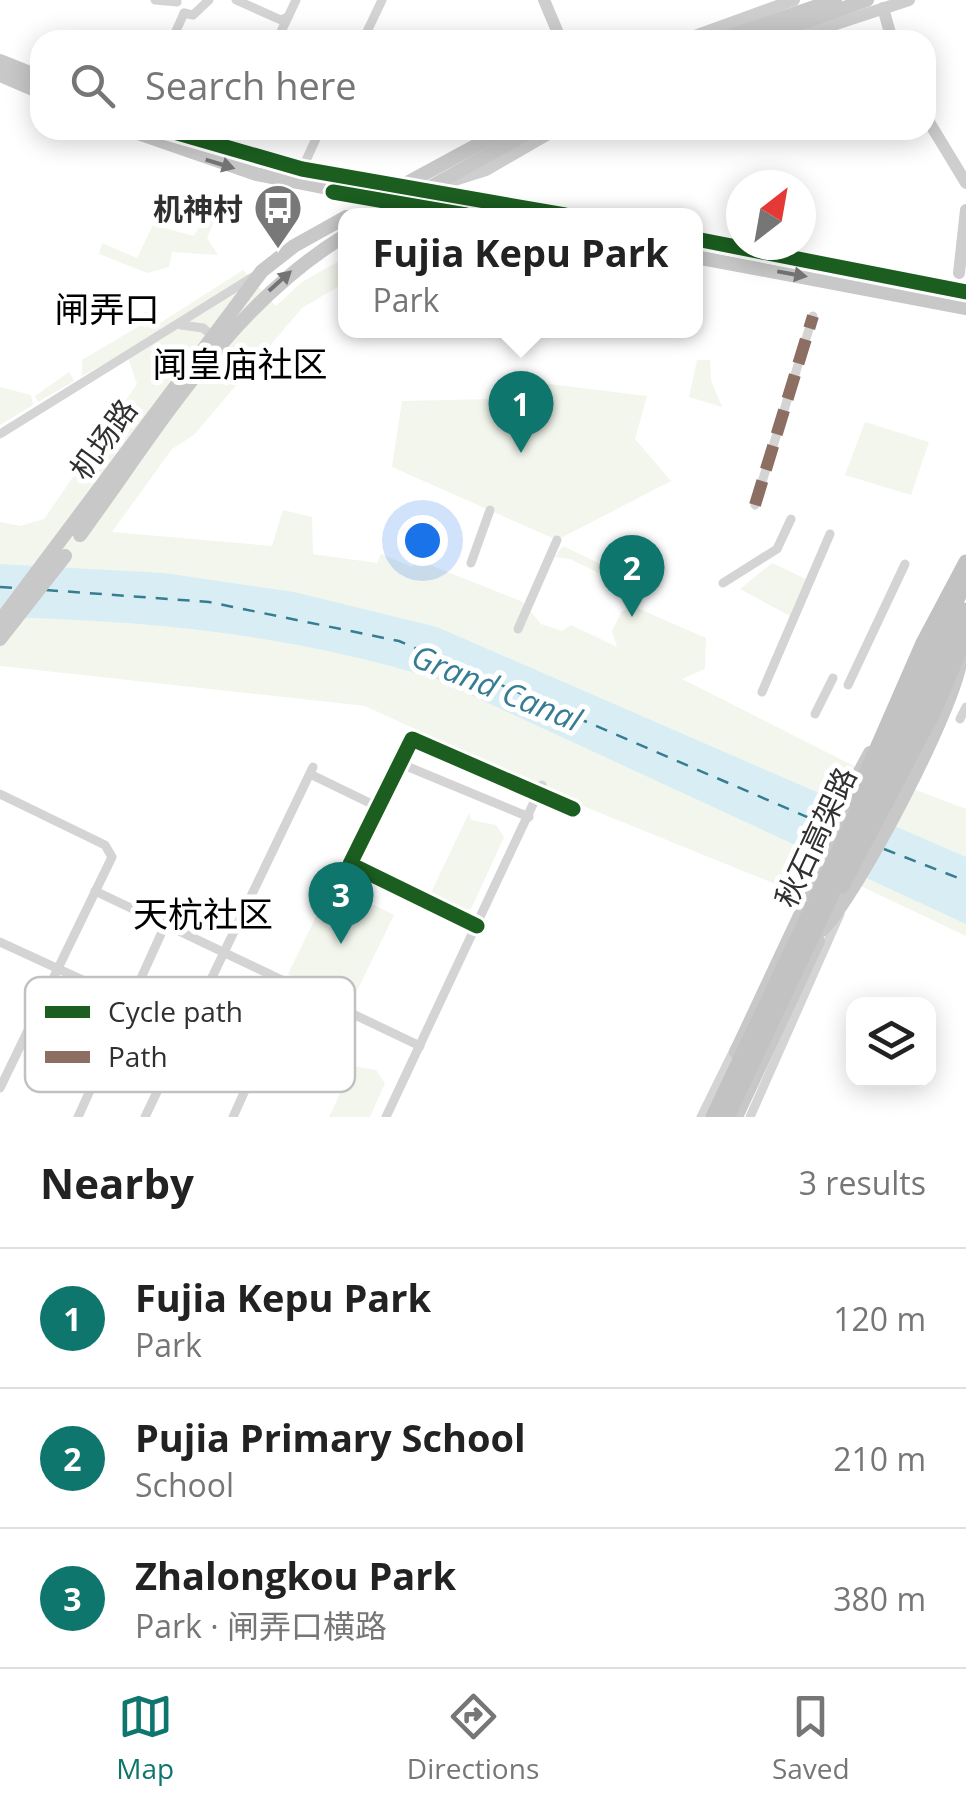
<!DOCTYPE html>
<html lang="en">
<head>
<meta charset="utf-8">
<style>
  :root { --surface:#fff; --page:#f6f6f6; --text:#222; --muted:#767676; --line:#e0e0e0; --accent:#0f766e }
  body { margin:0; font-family:"Open Sans","Noto Sans SC",sans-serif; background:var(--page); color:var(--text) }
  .controls { position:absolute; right:30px; bottom:30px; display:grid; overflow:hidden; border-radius:20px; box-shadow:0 5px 25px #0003 }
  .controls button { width:90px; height:90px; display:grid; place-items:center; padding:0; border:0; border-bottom:2px solid var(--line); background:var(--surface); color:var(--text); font:50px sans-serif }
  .compass { position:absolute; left:726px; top:170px; width:90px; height:90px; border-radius:50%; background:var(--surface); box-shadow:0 5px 25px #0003; rotate:31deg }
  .you { position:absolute; left:422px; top:540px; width:35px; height:35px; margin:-25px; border:8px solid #fff; border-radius:50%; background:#1a73e8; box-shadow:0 0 0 15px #1a73e833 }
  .badge { display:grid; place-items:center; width:65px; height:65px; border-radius:50%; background:var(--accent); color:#fff; font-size:32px; font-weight:700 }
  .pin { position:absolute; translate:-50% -82px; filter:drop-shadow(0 2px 5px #0008) }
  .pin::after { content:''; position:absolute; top:52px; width:35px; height:30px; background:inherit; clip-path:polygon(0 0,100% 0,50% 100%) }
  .popup { position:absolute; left:338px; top:208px; width:365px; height:130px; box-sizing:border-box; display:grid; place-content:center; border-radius:20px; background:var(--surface); filter:drop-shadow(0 2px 8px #0005); font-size:32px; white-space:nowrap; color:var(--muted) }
  .popup b { font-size:38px; color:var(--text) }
  .popup::after { content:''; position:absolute; left:50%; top:100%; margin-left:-20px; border:20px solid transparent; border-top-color:var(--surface) }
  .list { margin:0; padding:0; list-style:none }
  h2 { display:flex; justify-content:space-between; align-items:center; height:130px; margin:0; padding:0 40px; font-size:42px }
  h2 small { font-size:32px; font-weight:400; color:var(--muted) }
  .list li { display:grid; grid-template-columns:65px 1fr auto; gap:30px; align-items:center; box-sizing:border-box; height:140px; padding:0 40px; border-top:2px solid var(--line) }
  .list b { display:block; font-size:38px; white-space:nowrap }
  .list p { margin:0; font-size:32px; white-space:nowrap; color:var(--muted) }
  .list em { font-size:32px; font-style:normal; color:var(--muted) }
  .icon { flex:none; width:55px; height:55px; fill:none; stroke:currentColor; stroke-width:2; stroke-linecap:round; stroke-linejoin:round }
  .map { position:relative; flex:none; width:966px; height:1117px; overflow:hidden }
  .search { position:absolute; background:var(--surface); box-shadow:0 5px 25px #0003; left:30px; right:30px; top:30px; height:110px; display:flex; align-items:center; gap:25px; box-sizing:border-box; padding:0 35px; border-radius:30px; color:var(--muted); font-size:38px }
  .sheet { height:550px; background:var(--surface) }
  nav { display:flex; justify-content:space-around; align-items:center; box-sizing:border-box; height:140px; border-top:2px solid var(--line); background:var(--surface); font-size:28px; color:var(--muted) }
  nav a { display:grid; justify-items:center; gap:5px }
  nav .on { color:var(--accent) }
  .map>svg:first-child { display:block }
  .green { fill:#f3f6ec }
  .water { fill:#d9eef4 }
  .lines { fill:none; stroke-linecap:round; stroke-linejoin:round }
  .ferry { stroke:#367d91; stroke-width:2.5; stroke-dasharray:12 10; stroke-linecap:butt }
  .street { stroke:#d4d4d4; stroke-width:9 }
  .secondary { stroke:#cecece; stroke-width:12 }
  .primary { stroke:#c8c8c8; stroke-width:14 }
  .highway { stroke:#c2c2c2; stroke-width:15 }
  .highway-bridge { stroke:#c2c2c2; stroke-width:15 }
  .quiet { stroke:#8d6e63; stroke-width:12; stroke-dasharray:25 12; stroke-linecap:butt }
  .cycleway-casing { stroke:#fff; stroke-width:21 }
  .cycleway { stroke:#1b5e20; stroke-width:15 }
  .oneway { fill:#747474 }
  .labels { text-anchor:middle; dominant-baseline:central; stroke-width:10; stroke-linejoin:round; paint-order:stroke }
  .poi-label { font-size:30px; font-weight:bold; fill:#303030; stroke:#fff; text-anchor:end }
  .street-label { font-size:30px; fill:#303030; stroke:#fff }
  .water-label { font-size:32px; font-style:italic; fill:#367d91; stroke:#fff }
  .quarter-label { font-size:35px; fill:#000; stroke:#fff }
  .key { fill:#fff; stroke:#c1c1c1; stroke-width:2.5 }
  .key-label { font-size:28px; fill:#303030 }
</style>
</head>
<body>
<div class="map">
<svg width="966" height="1117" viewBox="0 0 966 1117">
  <rect width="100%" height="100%" fill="#fff"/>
  <!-- green -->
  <g class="green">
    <polygon points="207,214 215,219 207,238 218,255 172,252 169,267 147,273 99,254 102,243 137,258 153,225 194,236"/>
    <polygon points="346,257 346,282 302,308 194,435 172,449 112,532 272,546 283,510 312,517 313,554 377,563 381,554 412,567 417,560 523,602 541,624 562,631 571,625 617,647 612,631 622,611 637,608 706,638 705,669 682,679 856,767 966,809 966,936 812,863 800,894 583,806 365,706 0,666 0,522 20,526 44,519 137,384 126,352 82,376 82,360 141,325 147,328 144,312 153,311 160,323 243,270 276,306 302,282"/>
    <polygon points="697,360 710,360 711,380 722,407 689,397"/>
    <polygon points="69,372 74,381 38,402 35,396"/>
    <polygon points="507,379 647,396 635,439 671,481 557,540 392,467 402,401 494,399"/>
    <polygon points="0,387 31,395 33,405 0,425"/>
    <polygon points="865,422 929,442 911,495 845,475"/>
    <polygon points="563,546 605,566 601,574 570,559 555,557"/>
    <polygon points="772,563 806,579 790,616 740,589"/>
    <polygon points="469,813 471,820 496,825 504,837 471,909 454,911 436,896 428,899"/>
    <polygon points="332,884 394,915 350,1005 288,974"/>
    <polygon points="353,1066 376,1070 385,1083 370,1117 329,1117"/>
  </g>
  <!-- water -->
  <path class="water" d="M0 564 164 573 294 592 437 627 966 857V924L436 679C288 634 154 621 0 617Z"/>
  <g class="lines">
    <!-- ferry -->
    <g class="ferry">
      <polyline points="0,587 18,588"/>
      <polyline points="46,590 209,602 399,641 835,829"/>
      <polyline points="884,849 966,881"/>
    </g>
    <!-- street -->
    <g class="street">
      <polyline points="155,0 177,2"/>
      <polyline points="236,0 281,20 288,17 296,0"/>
      <polyline points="184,13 193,15 209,0"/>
      <polyline points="172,40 184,13"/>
      <polyline points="277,40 288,17"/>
      <polyline points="363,40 382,0"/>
      <polyline points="302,169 320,130"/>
      <polyline points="181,325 203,328 216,339"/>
      <polyline points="0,434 256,275"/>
      <polyline points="755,505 813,316"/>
      <polyline points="471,563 490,510"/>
      <polyline points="723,583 777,549 791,519"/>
      <polyline points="518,629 557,540"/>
      <polyline points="848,685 905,564"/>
      <polyline points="762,692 830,534"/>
      <polyline points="815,714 833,678"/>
      <polyline points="960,719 966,707"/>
      <polyline points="399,763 529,817"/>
      <polyline points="310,774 378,807"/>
      <polyline points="0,794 105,845 112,857 0,1088"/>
      <polyline points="95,891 420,1046"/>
      <polyline points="477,926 350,864 412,739 573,809"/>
      <polyline points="0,942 187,1028"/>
      <polyline points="78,1117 166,923"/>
      <polyline points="145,1117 313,767"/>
      <polyline points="233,1117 293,984"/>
      <polyline points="386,1117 542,785"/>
      <polyline points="701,1117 735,1048"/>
      <polyline points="750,1117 840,914"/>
    </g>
    <!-- secondary -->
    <g class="secondary">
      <polyline points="544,0 561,40"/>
      <polyline points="883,8 892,40"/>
      <polyline points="684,40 794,0"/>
      <polyline points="787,40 909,0"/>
      <polyline points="926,117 966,183"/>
      <polyline points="445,183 486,170 555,130"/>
      <polyline points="959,273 966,210"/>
    </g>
    <!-- primary -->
    <g class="primary">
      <polyline points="718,40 835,0"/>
      <polyline points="753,40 867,0"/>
      <polyline points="0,61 40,77"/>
      <polyline points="0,75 40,92"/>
      <polyline points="129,130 256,174 466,215"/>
      <polyline points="167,130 302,169 565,215"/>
      <polyline points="398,188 505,130"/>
      <polyline points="423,191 533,130"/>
      <polyline points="696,239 966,292"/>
      <polyline points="696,257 966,308"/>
      <path d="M80 535C159 427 230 305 346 235"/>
      <polyline points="0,621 262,271 294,246 346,217"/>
      <polyline points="0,639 65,556"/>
      <polyline points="838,813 870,753"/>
      <path d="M822 930C857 895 957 704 961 657"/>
      <polyline points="736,1052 856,796"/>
      <polyline points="736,1117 818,941"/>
    </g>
    <!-- highway -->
    <g class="highway">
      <polyline points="713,1117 966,581"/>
      <polyline points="727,1117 966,610"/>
    </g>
    <!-- highway-bridge -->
    <g class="highway-bridge">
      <polyline points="853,803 923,643 966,562"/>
      <polyline points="842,886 936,707 966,635"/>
    </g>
    <!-- quiet -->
    <polyline class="quiet" points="755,505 813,316"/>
    <!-- cycleway casing -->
    <g class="cycleway-casing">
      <g id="cycleway">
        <polyline points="167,130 302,169 565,215"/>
        <polyline points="333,192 466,215"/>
        <polyline points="696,239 966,292"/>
        <polyline points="477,926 350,864 412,739 573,809"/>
      </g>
    </g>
    <!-- cycleway -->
    <use href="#cycleway" class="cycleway"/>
  </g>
  <!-- one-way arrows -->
  <defs><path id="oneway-solid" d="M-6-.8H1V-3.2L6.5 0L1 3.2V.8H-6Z" transform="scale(2.5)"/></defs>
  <g class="oneway">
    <use href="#oneway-solid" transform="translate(220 164) rotate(17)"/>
    <use href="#oneway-solid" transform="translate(792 274) rotate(10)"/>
    <use href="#oneway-solid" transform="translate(280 281) rotate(-42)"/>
  </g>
  <!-- icons -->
  <defs>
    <g id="bus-pin" transform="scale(2.5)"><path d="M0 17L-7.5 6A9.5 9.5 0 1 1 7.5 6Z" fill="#787878" stroke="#fff"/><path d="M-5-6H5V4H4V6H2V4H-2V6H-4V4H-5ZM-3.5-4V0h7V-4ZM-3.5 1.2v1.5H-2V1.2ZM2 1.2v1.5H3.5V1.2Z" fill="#fff"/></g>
  </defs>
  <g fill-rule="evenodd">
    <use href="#bus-pin" x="278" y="208"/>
  </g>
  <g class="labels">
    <!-- poi labels -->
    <g class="poi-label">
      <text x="243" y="208">机神村</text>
    </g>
    <!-- street labels -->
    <g class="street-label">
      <text transform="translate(103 439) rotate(-54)">机场路</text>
      <text transform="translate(815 837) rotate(-65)">秋石高架路</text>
    </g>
    <!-- water labels -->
    <g class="water-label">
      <text transform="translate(497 687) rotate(22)">Grand Canal</text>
    </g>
    <!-- quarter labels -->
    <g class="quarter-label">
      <text x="107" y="308">闸弄口</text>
      <text x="240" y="363">闻皇庙社区</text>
      <text x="203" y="913">天杭社区</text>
    </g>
  </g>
  <!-- legend -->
  <rect x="25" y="977" width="330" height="115" rx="15" class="key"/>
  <rect x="45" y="1006" width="45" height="12" fill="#1b5e20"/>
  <rect x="45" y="1051" width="45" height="12" fill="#8d6e63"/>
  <g class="key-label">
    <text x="108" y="1022">Cycle path</text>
    <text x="108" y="1067">Path</text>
  </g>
</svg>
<div class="controls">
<button><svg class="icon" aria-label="layers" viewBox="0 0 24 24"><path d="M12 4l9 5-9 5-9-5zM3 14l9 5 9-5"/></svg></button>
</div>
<svg class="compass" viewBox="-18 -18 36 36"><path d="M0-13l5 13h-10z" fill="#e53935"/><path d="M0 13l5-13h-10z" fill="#767676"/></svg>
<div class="you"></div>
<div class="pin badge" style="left:521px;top:453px">1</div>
<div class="popup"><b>Fujia Kepu Park</b>Park</div>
<div class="pin badge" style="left:632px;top:617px">2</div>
<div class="pin badge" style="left:341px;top:944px">3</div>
<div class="search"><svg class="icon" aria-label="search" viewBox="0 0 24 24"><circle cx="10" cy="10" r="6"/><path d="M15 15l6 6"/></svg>Search here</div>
</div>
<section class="sheet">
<h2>Nearby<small>3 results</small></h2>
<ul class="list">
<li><span class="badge">1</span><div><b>Fujia Kepu Park</b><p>Park</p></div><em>120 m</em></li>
<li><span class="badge">2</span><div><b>Pujia Primary School</b><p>School</p></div><em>210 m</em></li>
<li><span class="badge">3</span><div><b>Zhalongkou Park</b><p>Park · 闸弄口横路</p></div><em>380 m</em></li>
</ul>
</section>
<nav>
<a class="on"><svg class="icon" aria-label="map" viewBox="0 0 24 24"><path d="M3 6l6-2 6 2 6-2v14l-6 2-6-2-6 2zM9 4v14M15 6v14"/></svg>Map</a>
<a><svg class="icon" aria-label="directions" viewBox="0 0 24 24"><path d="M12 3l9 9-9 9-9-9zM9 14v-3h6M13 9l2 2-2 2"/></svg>Directions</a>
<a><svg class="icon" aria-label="saved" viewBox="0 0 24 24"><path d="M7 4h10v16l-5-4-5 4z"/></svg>Saved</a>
</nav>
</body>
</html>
